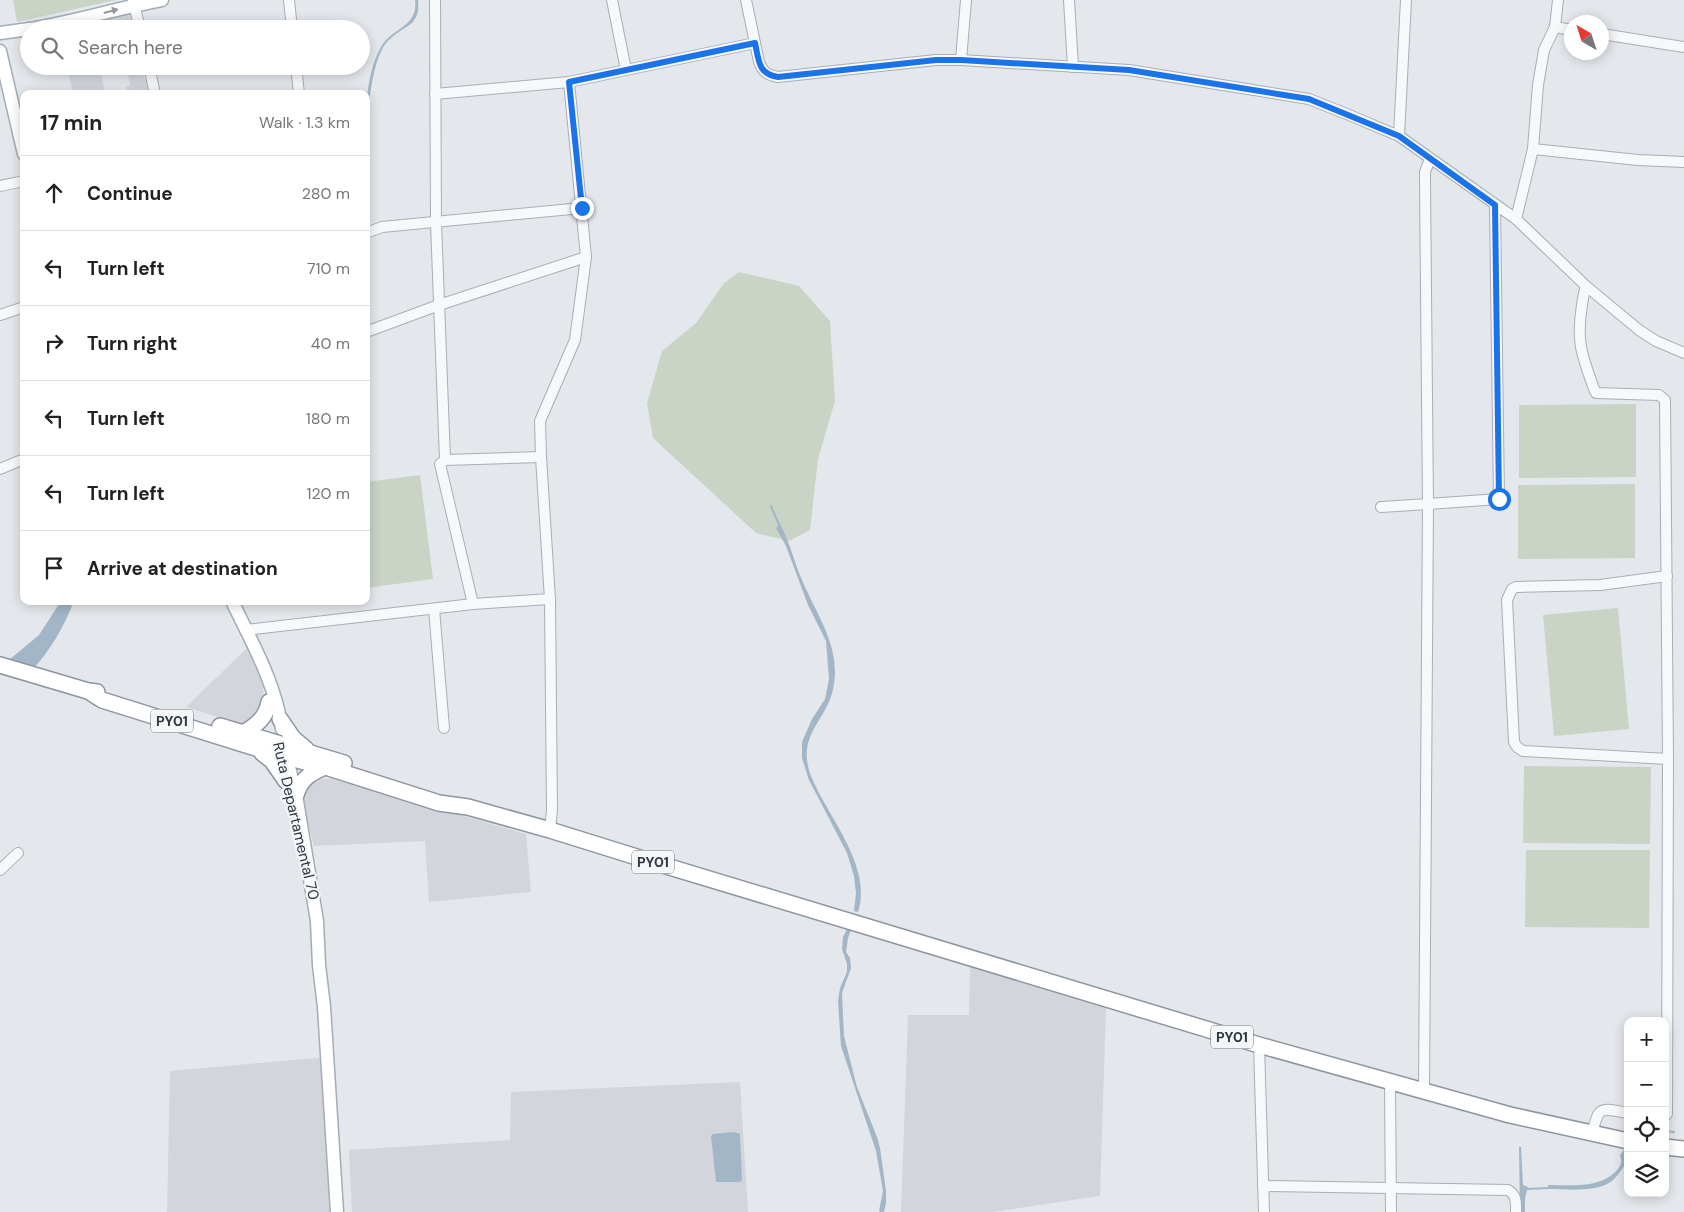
<!DOCTYPE html>
<html lang="en">
<head>
<meta charset="utf-8">
<style>
  :root { --surface:#fff; --page:#f2f2f2; --text:#222; --muted:#767676; --line:#e0e0e0 }
  body { margin:0; font-family:"DM Sans",sans-serif; background:var(--page); color:var(--text) }
  .controls { position:absolute; right:15px; bottom:15px; display:grid; overflow:hidden; border-radius:10px; box-shadow:0 2px 12px #0003 }
  .controls button { width:45px; height:45px; display:grid; place-items:center; padding:0; border:0; border-bottom:1px solid var(--line); background:var(--surface); color:var(--text); font:25px sans-serif }
  .compass { position:absolute; left:1564px; top:15px; width:45px; height:45px; border-radius:50%; background:var(--surface); box-shadow:0 2px 12px #0003; rotate:321deg }
  .stop { position:absolute; width:15px; height:15px; margin:-11px; border:4px solid #1a73e8; border-radius:50%; background:#fff }
  .stop.end { background:#1a73e8; border-color:#fff; box-shadow:0 1px 5px #0008 }
  .list { margin:0; padding:0; list-style:none }
  h2 { display:flex; justify-content:space-between; align-items:center; height:65px; margin:0; padding:0 20px; font-size:21px }
  h2 small { font-size:16px; font-weight:400; color:var(--muted) }
  .list li { display:grid; grid-template-columns:32px 1fr auto; gap:15px; align-items:center; box-sizing:border-box; height:75px; padding:0 20px; border-top:1px solid var(--line) }
  .list b { display:block; font-size:19px; white-space:nowrap }
  .list em { font-size:16px; font-style:normal; color:var(--muted) }
  .icon { flex:none; width:28px; height:28px; fill:none; stroke:currentColor; stroke-width:2; stroke-linecap:round; stroke-linejoin:round }
  .map { position:relative; flex:none; width:1684px; height:1212px; overflow:hidden }
  .search { position:absolute; background:var(--surface); box-shadow:0 2px 12px #0003; left:20px; top:20px; width:350px; height:55px; display:flex; align-items:center; gap:12px; box-sizing:border-box; padding:0 18px; border-radius:28px; color:var(--muted); font-size:19px }
  .panel { position:absolute; background:var(--surface); box-shadow:0 2px 12px #0003; left:20px; top:90px; width:350px; height:515px; border-radius:10px }
  .map>svg:first-child { display:block }
  .built { fill:#d2d6dc }
  .green { fill:#cad4c6 }
  .water { fill:#a3b6c7 }
  .lines { fill:none; stroke-linecap:round; stroke-linejoin:round }
  .stream { stroke:#a3b6c7; stroke-width:2 }
  .minor-casing { stroke:#a9aeb5; stroke-width:12 }
  .major-casing { stroke:#a4acb5; stroke-width:15 }
  .highway-casing { stroke:#8d95a0; stroke-width:18 }
  .minor { stroke:#f7f8f9; stroke-width:10 }
  .major { stroke:#fff; stroke-width:12 }
  .highway { stroke:#fff; stroke-width:15 }
  .oneway { fill:#969aa0 }
  .route { stroke:#1a73e8; stroke-width:6 }
  .labels { text-anchor:middle; dominant-baseline:central; stroke-width:4.5; stroke-linejoin:round; paint-order:stroke }
  .shield { fill:#f4f6f8; stroke:#697078; stroke-width:1 }
  .shield-label { font-size:14px; font-weight:bold; fill:#2d3641 }
  .street-label { font-size:15px; fill:#2d3641; stroke:#f4f6f8 }
</style>
</head>
<body>
<div class="map">
<svg width="1684" height="1212" viewBox="0 0 1684 1212">
  <rect width="100%" height="100%" fill="#e4e7eb"/>
  <!-- built -->
  <g class="built">
    <polygon points="132,13 135,29 60,28"/>
    <polygon points="67,66 100,66 105,93 118,90 119,94 73,94"/>
    <polygon points="126,66 142,66 143,69 140,70 141,75 143,75 145,80 147,79 150,91 140,94 128,94 126,87 130,85"/>
    <polygon points="249,646 260,674 263,687 264,701 253,720 240,724 186,707"/>
    <polygon points="332,778 526,834 531,892 429,902 425,841 314,846 302,802 311,784 317,780"/>
    <polygon points="970,967 1106,1008 1100,1196 993,1212 901,1212 908,1015 969,1015"/>
    <polygon points="327,1057 331,1212 167,1212 170,1071"/>
    <polygon points="740,1082 748,1212 352,1212 349,1150 510,1140 511,1092"/>
  </g>
  <!-- green -->
  <g class="green">
    <polygon points="13,0 116,0 17,22"/>
    <polygon points="739,272 799,286 830,321 835,401 818,459 810,530 789,541 756,533 653,438 647,403 662,351 696,323 724,283"/>
    <polygon points="1636,404 1636,477 1519,478 1519,405"/>
    <polygon points="420,475 433,579 366,588 366,482"/>
    <polygon points="1635,484 1635,558 1518,559 1518,485"/>
    <polygon points="1618,608 1629,729 1554,736 1543,615"/>
    <polygon points="1524,766 1651,767 1650,844 1523,843"/>
    <polygon points="1526,850 1650,850 1649,928 1525,927"/>
  </g>
  <!-- water -->
  <g class="water">
    <path d="M415 0H418C419 9 418 16 412 23 404 29 394 34 387 42 371 59 367 118 366 143 366 110 365 76 381 47 391 28 419 27 415 0Z"/>
    <path d="M780 524C790 542 794 562 802 580 816 614 840 645 834 684 829 721 795 733 811 776 827 816 873 866 858 912L854 911 856 893 854 876 847 853 809 780 802 758V742L812 719 825 699 829 679 826 641 808 605 786 546 776 528Z"/>
    <path d="M61 601H74C64 626 52 648 34 668L9 660 39 635Z"/>
    <polygon points="847,929 851,930 848,938 846,952 850,958 851,968 842,993 844,1036 857,1087 877,1137 880,1148 886,1191 886,1203 884,1212 880,1212 879,1211 883,1191 876,1151 841,1046 838,1001 840,988 847,972 847,964 842,949 843,937"/>
    <polygon points="734,1132 740,1134 742,1180 739,1182 716,1182 711,1136 713,1134"/>
    <polygon points="1519,1147 1521,1147 1523,1185 1528,1187 1525,1198 1525,1212 1520,1212"/>
    <path d="M1624 1150 1628 1151V1162C1622 1168 1618 1176 1612 1181 1595 1193 1568 1189 1548 1189V1185C1572 1185 1601 1189 1618 1169 1622 1163 1622 1161 1620 1155Z"/>
  </g>
  <g class="lines">
    <!-- stream -->
    <g class="stream">
      <polyline points="771,506 780,527"/>
      <polyline points="1665,1131 1674,1132"/>
      <polyline points="1526,1189 1549,1188"/>
    </g>
    <!-- minor casing -->
    <g class="minor-casing">
      <g id="minor">
        <polyline points="133,0 140,29"/>
        <polyline points="289,0 292,29"/>
        <polyline points="435,0 436,223 445,460"/>
        <polyline points="612,0 626,70"/>
        <path d="M746 0 759 62C763 72 767 75 778 77L936 60H961L1129 70 1309 99 1349 115 1399 136 1516 219 1586 286 1639 330 1656 341 1684 353"/>
        <polyline points="1069,0 1073,67"/>
        <polyline points="1555,27 1572,30"/>
        <polyline points="1602,34 1684,47"/>
        <polyline points="961,60 966,0"/>
        <polyline points="149,66 155,94"/>
        <polyline points="296,66 299,94"/>
        <polyline points="435,94 569,82 755,43"/>
        <polyline points="1399,136 1406,0"/>
        <polyline points="1533,149 1638,160 1684,162"/>
        <polyline points="0,186 24,181"/>
        <polyline points="1516,219 1533,149 1538,85 1544,50 1555,27 1558,0"/>
        <polyline points="366,233 382,227 582,208"/>
        <path d="M1586 286C1584 292 1583 298 1582 305 1576 342 1582 355 1594 389L1596 393 1659 395 1665 400 1668 759 1667 1114 1665 1116"/>
        <polyline points="0,315 24,307"/>
        <polyline points="366,332 439,305 586,257"/>
        <polyline points="0,469 24,459"/>
        <polyline points="1381,507 1428,504 1425,183 1425,172 1430,159"/>
        <polyline points="1667,576 1600,585 1516,587 1512,589 1507,600 1514,742 1517,747 1523,751 1668,759"/>
        <polyline points="473,604 440,464 445,460 541,457"/>
        <polyline points="434,609 444,728"/>
        <polyline points="246,630 473,604 550,599"/>
        <polyline points="550,830 552,810 550,599 541,457 540,421 575,340 586,257 569,82"/>
        <polyline points="0,870 18,853"/>
        <polyline points="1259,1045 1264,1212"/>
        <polyline points="1390,1082 1391,1212"/>
        <polyline points="1424,1090 1428,504 1499,499 1495,205"/>
        <path d="M1592 1134C1599 1105 1600 1108 1628 1113"/>
        <path d="M1263 1186 1508 1190C1517 1195 1516 1203 1516 1212"/>
      </g>
    </g>
    <!-- major casing -->
    <g class="major-casing">
      <g id="major">
        <path d="M30 29C74 22 117 8 162 0"/>
        <polyline points="0,33 29,29"/>
        <polyline points="0,51 24,154"/>
        <path d="M232 601C252 643 275 682 282 729"/>
        <polyline points="285,751 296,795 317,921 319,965 324,1007 337,1212"/>
      </g>
    </g>
    <!-- highway casing -->
    <g class="highway-casing">
      <g id="highway">
        <polyline points="0,665 88,691 97,692"/>
        <polyline points="88,691 102,700 281,756 329,768 439,803 468,807 550,830 643,859 1259,1045 1510,1115 1628,1141"/>
        <polyline points="280,719 293,738 306,749"/>
        <polyline points="220,726 344,763"/>
        <path d="M245 732C258 724 266 717 269 702"/>
        <polyline points="262,753 272,761 286,781"/>
        <path d="M296 795C301 779 310 773 325 767"/>
        <polyline points="1665,1147 1684,1149"/>
      </g>
    </g>
    <!-- minor -->
    <use href="#minor" class="minor"/>
    <!-- major -->
    <use href="#major" class="major"/>
    <!-- highway -->
    <use href="#highway" class="highway"/>
  </g>
  <!-- one-way arrows -->
  <defs><path id="oneway-solid" d="M-6-.8H1V-3.2L6.5 0L1 3.2V.8H-6Z" transform="scale(1.25)"/></defs>
  <use class="oneway" href="#oneway-solid" transform="translate(111 11) rotate(-15)"/>
  <g class="lines">
    <!-- route -->
    <path class="route" d="M582 208 569 82 755 43C759 61 758 74 778 77L936 60H961L1129 70 1309 99 1399 136 1495 205 1499 499"/>
  </g>
  <g class="labels">
    <!-- shield labels -->
    <g class="shield">
      <rect x="151" y="709.5" width="42" height="23" rx="4"/>
      <rect x="632" y="850.5" width="42" height="23" rx="4"/>
      <rect x="1211" y="1025.5" width="42" height="23" rx="4"/>
    </g>
    <g class="shield-label">
      <text x="172" y="721">PY01</text>
      <text x="653" y="862">PY01</text>
      <text x="1232" y="1037">PY01</text>
    </g>
    <!-- street labels -->
    <g class="street-label">
      <text transform="translate(296 821) rotate(77)">Ruta Departamental 70</text>
    </g>
  </g>
</svg>
<div class="controls">
<button>+</button>
<button>−</button>
<button><svg class="icon" aria-label="locate" viewBox="0 0 24 24"><circle cx="12" cy="12" r="6"/><path d="M12 2v4M12 18v4M2 12h4M18 12h4"/></svg></button>
<button><svg class="icon" aria-label="layers" viewBox="0 0 24 24"><path d="M12 4l9 5-9 5-9-5zM3 14l9 5 9-5"/></svg></button>
</div>
<svg class="compass" viewBox="-18 -18 36 36"><path d="M0-13l5 13h-10z" fill="#e53935"/><path d="M0 13l5-13h-10z" fill="#767676"/></svg>
<div class="stop" style="left:1499px;top:499px"></div>
<div class="stop end" style="left:582px;top:208px"></div>
<div class="search"><svg class="icon" aria-label="search" viewBox="0 0 24 24"><circle cx="10" cy="10" r="6"/><path d="M15 15l6 6"/></svg>Search here</div>
<section class="panel">
<h2>17 min<small>Walk · 1.3 km</small></h2>
<ul class="list">
<li><svg class="icon" aria-label="ahead" viewBox="0 0 24 24"><path d="M12 20V5M6 11l6-6 6 6"/></svg><div><b>Continue</b></div><em>280 m</em></li>
<li><svg class="icon" aria-label="left" viewBox="0 0 24 24"><path d="M17 20v-9H6M10 6l-5 5 5 5"/></svg><div><b>Turn left</b></div><em>710 m</em></li>
<li><svg class="icon" aria-label="right" viewBox="0 0 24 24"><path d="M7 20v-9h11M14 6l5 5-5 5"/></svg><div><b>Turn right</b></div><em>40 m</em></li>
<li><svg class="icon" aria-label="left" viewBox="0 0 24 24"><path d="M17 20v-9H6M10 6l-5 5 5 5"/></svg><div><b>Turn left</b></div><em>180 m</em></li>
<li><svg class="icon" aria-label="left" viewBox="0 0 24 24"><path d="M17 20v-9H6M10 6l-5 5 5 5"/></svg><div><b>Turn left</b></div><em>120 m</em></li>
<li><svg class="icon" aria-label="arrive" viewBox="0 0 24 24"><path d="M6 21V4h12l-3 4 3 4H6"/></svg><div><b>Arrive at destination</b></div></li>
</ul>
</section>
</div>
</body>
</html>
